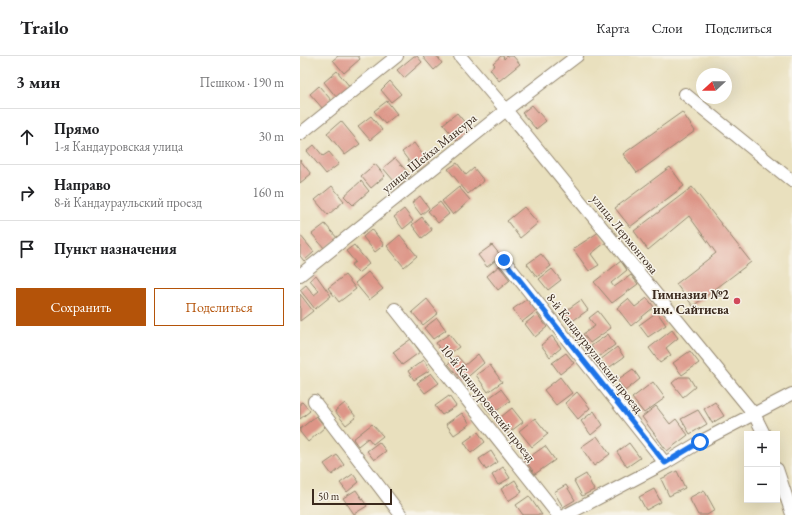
<!DOCTYPE html>
<html lang="ru">
<head>
<meta charset="utf-8">
<style>
  :root { --surface:#fff; --page:#f6f6f6; --text:#202124; --muted:#757577; --line:#e0e0e0; --accent:#b45309 }
  body { margin:0; font-family:"EB Garamond",serif; background:var(--page); color:var(--text) }
  .controls { position:absolute; right:12px; bottom:12px; display:grid; overflow:hidden; border-radius:0px; box-shadow:0 4px 16px #0002 }
  .controls button { width:36px; height:36px; display:grid; place-items:center; padding:0; border:0; border-bottom:1px solid var(--line); background:var(--surface); color:var(--text); font:20px sans-serif }
  .compass { position:absolute; left:396px; top:12px; width:36px; height:36px; border-radius:50%; background:var(--surface); box-shadow:0 4px 16px #0002; rotate:249deg }
  .scale { position:absolute; left:12px; bottom:10px; width:80px; box-sizing:border-box; padding-left:4px; border:2px solid #3b2a1e; border-top:0; font-size:11px; line-height:14px; white-space:nowrap; color:#3b2a1e; -webkit-text-stroke:3px #f7f3e8; paint-order:stroke }
  .stop { position:absolute; width:12px; height:12px; margin:-9px; border:3px solid #1a73e8; border-radius:50%; background:#fff }
  .stop.end { background:#1a73e8; border-color:#fff; box-shadow:0 1px 4px #0008 }
  .list { margin:0; padding:0; list-style:none }
  h2 { display:flex; justify-content:space-between; align-items:center; height:52px; margin:0; padding:0 16px; font-size:17px }
  h2 small { font-size:13px; font-weight:400; color:var(--muted) }
  .list li { display:grid; grid-template-columns:26px 1fr auto; gap:12px; align-items:center; box-sizing:border-box; height:56px; padding:0 16px; border-top:1px solid var(--line) }
  .list b { display:block; font-size:15px; white-space:nowrap }
  .list p { margin:0; font-size:13px; white-space:nowrap; color:var(--muted) }
  .list em { font-size:13px; font-style:normal; color:var(--muted) }
  .actions { display:flex; gap:8px; padding:12px 16px }
  .actions a { flex:1; padding:9px 0; border:1px solid var(--accent); border-radius:0px; text-align:center; font-size:14px; color:var(--accent) }
  .actions .main { background:var(--accent); color:#fff }
  .icon { flex:none; width:22px; height:22px; fill:none; stroke:currentColor; stroke-width:2; stroke-linecap:round; stroke-linejoin:round }
  .map { position:relative; flex:none; width:492px; height:459px; overflow:hidden }
  header { display:flex; align-items:center; gap:24px; box-sizing:border-box; height:56px; padding:0 20px; background:var(--surface); border-bottom:1px solid var(--line) }
  header strong { font-size:19px }
  nav { display:flex; gap:22px; margin-inline-start:auto; font-size:14px }
  main { display:flex }
  aside { flex:1; background:var(--surface) }
  .map>svg:first-child { display:block }
  .building { fill:#dd9587 }
  .lines { fill:none; stroke-linecap:round; stroke-linejoin:round }
  .minor-casing { stroke:#92856e; stroke-width:14 }
  .minor { stroke:#fff; stroke-width:12 }
  .route { stroke:#1a73e8; stroke-width:5 }
  .poi-dot { fill:#d1495b; stroke:#f7f3e8; stroke-width:1.5 }
  .labels { text-anchor:middle; dominant-baseline:central; stroke-width:3; stroke-linejoin:round; paint-order:stroke }
  .street-label { font-size:13px; fill:#3b2a1e; stroke:#f7f3e8 }
  .poi-label { font-size:13px; font-weight:bold; fill:#3b2a1e; stroke:#f7f3e8; text-anchor:end }
</style>
</head>
<body>
<header>
<strong>Trailo</strong>
<nav><a>Карта</a><a>Слои</a><a>Поделиться</a></nav>
</header>
<main>
<aside>
<h2>3 мин<small>Пешком · 190 m</small></h2>
<ul class="list">
<li><svg class="icon" aria-label="ahead" viewBox="0 0 24 24"><path d="M12 20V5M6 11l6-6 6 6"/></svg><div><b>Прямо</b><p>1-я Кандауровская улица</p></div><em>30 m</em></li>
<li><svg class="icon" aria-label="right" viewBox="0 0 24 24"><path d="M7 20v-9h11M14 6l5 5-5 5"/></svg><div><b>Направо</b><p>8-й Кандаураульский проезд</p></div><em>160 m</em></li>
<li><svg class="icon" aria-label="arrive" viewBox="0 0 24 24"><path d="M6 21V4h12l-3 4 3 4H6"/></svg><div><b>Пункт назначения</b></div></li>
</ul>
<div class="actions"><a class="main">Сохранить</a><a>Поделиться</a></div>
</aside>
<div class="map">
<svg width="492" height="459" viewBox="0 0 492 459">
  <rect width="100%" height="100%" fill="#f7f3e8"/>
  <filter id="ink" filterUnits="userSpaceOnUse"><feTurbulence type="fractalNoise" baseFrequency=".025" numOctaves="2"/><feDisplacementMap in="SourceGraphic" scale="8" xChannelSelector="R" yChannelSelector="G"/><feConvolveMatrix kernelMatrix="1 2 1 2 8 2 1 2 1" color-interpolation-filters="sRGB"/></filter>
  <filter id="wash" filterUnits="userSpaceOnUse"><feTurbulence type="fractalNoise" baseFrequency=".012" numOctaves="4" result="noise"/><feDisplacementMap in="SourceGraphic" scale="16" xChannelSelector="R" yChannelSelector="G"/><feGaussianBlur stdDeviation="0.9" result="paint"/><feColorMatrix in="noise" values="0 0 0 0 0 0 0 0 0 0 0 0 0 0 0 0 0 1.4 0 .05"/><feComposite in="paint" operator="in"/></filter>
  <g filter="url(#wash)">
    <rect width="100%" height="100%" fill="#e9e0be"/>
    <g id="blocks">
      <!-- building -->
      <g class="building">
        <polygon points="38,0 58,0 60,3 44,17 33,4"/>
        <polygon points="114,0 117,0 122,6 104,22 97,14"/>
        <polygon points="125,0 137,0 142,7 134,14 123,1"/>
        <polygon points="201,0 203,0 204,3 207,0 213,0 220,8 199,25 190,13 195,9 193,7"/>
        <polygon points="37,15 50,31 37,42 24,26"/>
        <polygon points="90,25 101,38 91,46 81,34"/>
        <polygon points="19,30 32,45 23,53 10,38"/>
        <polygon points="87,45 97,58 85,68 74,55"/>
        <polygon points="232,49 246,65 236,73 222,57"/>
        <polygon points="382,56 395,75 337,117 323,98"/>
        <polygon points="157,57 171,74 157,85 143,68"/>
        <polygon points="71,60 82,74 70,84 58,70"/>
        <polygon points="41,65 60,88 45,99 27,77"/>
        <polygon points="114,87 129,107 117,116 102,96"/>
        <polygon points="14,89 23,100 29,96 39,108 26,118 7,95"/>
        <polygon points="95,102 111,120 99,131 83,112"/>
        <polygon points="0,104 11,118 0,127"/>
        <polygon points="157,107 166,119 174,112 184,125 168,138 148,113"/>
        <polygon points="75,108 85,120 71,132 61,120"/>
        <polygon points="370,111 384,130 330,171 315,152"/>
        <polygon points="61,125 69,135 53,149 44,140"/>
        <polygon points="32,130 44,145 28,159 15,144"/>
        <polygon points="159,131 170,144 153,159 142,145"/>
        <polygon points="392,131 451,206 393,250 376,228 416,197 389,160 348,194 334,175"/>
        <polygon points="120,140 129,152 121,159 112,147"/>
        <polygon points="140,146 149,158 138,167 128,155"/>
        <polygon points="224,151 238,167 220,182 207,165"/>
        <polygon points="104,153 113,165 103,173 94,161"/>
        <polygon points="122,161 132,174 122,182 112,169"/>
        <polygon points="25,168 38,183 25,193 12,178"/>
        <polygon points="72,173 84,189 75,196 63,181"/>
        <polygon points="299,176 306,186 291,198 299,209 289,215 273,193"/>
        <polygon points="0,179 14,196 4,205 0,200"/>
        <polygon points="100,179 117,200 104,211 87,190"/>
        <polygon points="54,189 69,208 58,217 51,209 55,206 46,195"/>
        <polygon points="192,189 201,200 187,211 178,199"/>
        <polygon points="241,198 251,210 237,221 227,208"/>
        <polygon points="321,205 327,214 311,227 314,231 331,219 338,228 312,247 294,226"/>
        <polygon points="199,210 210,224 198,234 187,220"/>
        <polygon points="252,213 261,224 248,234 239,223"/>
        <polygon points="68,216 83,233 69,244 55,227"/>
        <polygon points="16,219 31,240 15,253 0,234 6,229 14,239 19,235 10,224"/>
        <polygon points="45,219 56,233 39,246 28,232"/>
        <polygon points="0,238 13,255 0,265 0,252 1,251 0,250"/>
        <polygon points="347,242 354,251 331,270 317,252 328,243 335,251"/>
        <polygon points="127,243 138,257 123,269 112,256"/>
        <polygon points="227,243 236,255 222,266 213,253"/>
        <polygon points="281,244 288,254 271,266 264,256"/>
        <polygon points="298,255 311,272 290,287 283,278 295,270 289,262"/>
        <polygon points="357,256 366,269 348,281 339,269"/>
        <polygon points="237,258 247,271 235,281 225,268"/>
        <polygon points="137,262 146,274 133,283 124,272"/>
        <polygon points="372,274 378,282 366,292 371,299 360,307 349,292"/>
        <polygon points="149,278 159,291 145,301 136,287"/>
        <polygon points="308,278 315,289 298,301 291,290"/>
        <polygon points="252,280 261,292 250,301 241,289"/>
        <polygon points="111,283 120,296 102,309 93,296"/>
        <polygon points="317,291 324,301 307,313 300,304"/>
        <polygon points="390,295 399,307 382,319 373,307"/>
        <polygon points="266,297 274,307 260,318 252,307"/>
        <polygon points="178,298 184,307 163,325 148,308 157,300 165,309"/>
        <polygon points="124,304 130,314 114,324 108,315"/>
        <polygon points="190,309 202,326 188,336 176,319"/>
        <polygon points="333,313 340,323 325,335 317,324"/>
        <polygon points="131,317 139,327 125,337 117,327"/>
        <polygon points="260,321 272,337 256,349 244,334"/>
        <polygon points="379,321 389,321 395,331 383,341 372,327"/>
        <polygon points="353,326 365,342 344,357 332,342"/>
        <polygon points="201,333 210,345 191,359 182,347"/>
        <polygon points="277,336 290,352 278,363 265,347"/>
        <polygon points="149,340 156,350 142,359 135,350"/>
        <polygon points="2,346 10,355 0,363 0,347"/>
        <polygon points="415,346 424,360 412,367 404,353"/>
        <polygon points="45,347 56,361 46,369 35,355"/>
        <polygon points="356,350 370,368 376,363 388,379 367,395 342,361"/>
        <polygon points="212,352 223,366 207,378 196,365"/>
        <polygon points="398,354 407,368 390,378 381,363"/>
        <polygon points="294,355 303,369 291,379 281,365"/>
        <polygon points="162,357 170,368 154,379 146,368"/>
        <polygon points="16,360 25,371 8,386 0,376 0,373"/>
        <polygon points="235,362 248,378 232,391 219,375"/>
        <polygon points="72,368 83,380 73,388 68,382 58,390 53,383"/>
        <polygon points="178,376 185,386 171,397 164,386"/>
        <polygon points="297,380 310,398 294,410 281,391"/>
        <polygon points="79,386 86,395 74,404 67,395"/>
        <polygon points="329,387 340,402 327,411 317,396"/>
        <polygon points="245,390 255,404 235,418 225,404"/>
        <polygon points="191,395 198,406 186,414 179,403"/>
        <polygon points="37,399 44,409 32,419 24,408"/>
        <polygon points="203,411 210,422 198,429 192,419"/>
        <polygon points="377,415 385,432 369,440 361,423"/>
        <polygon points="53,418 59,426 47,436 40,427"/>
        <polygon points="286,418 294,434 282,440 274,425"/>
        <polygon points="215,424 222,436 208,445 201,433"/>
        <polygon points="266,429 275,444 263,451 254,436"/>
        <polygon points="354,433 361,446 346,454 339,441"/>
        <polygon points="56,434 67,450 54,458 43,442"/>
        <polygon points="404,434 415,454 407,459 398,459 389,442"/>
        <polygon points="229,440 242,459 223,459 216,449"/>
      </g>
    </g>
  </g>
  <g filter="url(#ink)">
    <use href="#blocks" fill-opacity="0" stroke="#92856e" stroke-width="1"/>
    <g class="lines">
      <!-- minor casing -->
      <g class="minor-casing">
        <g id="minor">
          <polyline points="160,0 206,54 454,358 464,378"/>
          <polyline points="385,38 492,125"/>
          <polyline points="0,78 97,0"/>
          <polyline points="204,204 365,407"/>
          <polyline points="0,219 206,54 277,0"/>
          <polyline points="95,253 258,459"/>
          <polyline points="14,345 101,459"/>
          <polyline points="477,413 492,458"/>
          <polyline points="266,459 365,407 400,386 492,338"/>
        </g>
      </g>
      <!-- minor -->
      <use href="#minor" class="minor"/>
    </g>
  </g>
  <g class="lines" filter="url(#ink)">
    <!-- route -->
    <polyline class="route" points="204,204 365,407 400,386"/>
  </g>
  <!-- markers -->
  <circle class="poi-dot" cx="437" cy="245" r="4"/>
  <g class="labels">
    <!-- street labels -->
    <g class="street-label">
      <text transform="translate(129 97) rotate(-39)">улица Шейха Мансура</text>
      <text transform="translate(325 178) rotate(51)">улица Лермонтова</text>
      <text transform="translate(295 297) rotate(52)">8-й Кандаураульский проезд</text>
      <text transform="translate(188 347) rotate(52)">10-й Кандауровский проезд</text>
    </g>
    <!-- poi labels -->
    <g class="poi-label">
      <text x="429" y="238">Гимназия №2<tspan x="429" dy="15">им. Сайтиева</tspan></text>
    </g>
  </g>
</svg>
<div class="controls">
<button>+</button>
<button>−</button>
</div>
<svg class="compass" viewBox="-18 -18 36 36"><path d="M0-13l5 13h-10z" fill="#e53935"/><path d="M0 13l5-13h-10z" fill="#757577"/></svg>
<div class="scale">50 m</div>
<div class="stop" style="left:400px;top:386px"></div>
<div class="stop end" style="left:204px;top:204px"></div>
</div>
</main>
</body>
</html>
